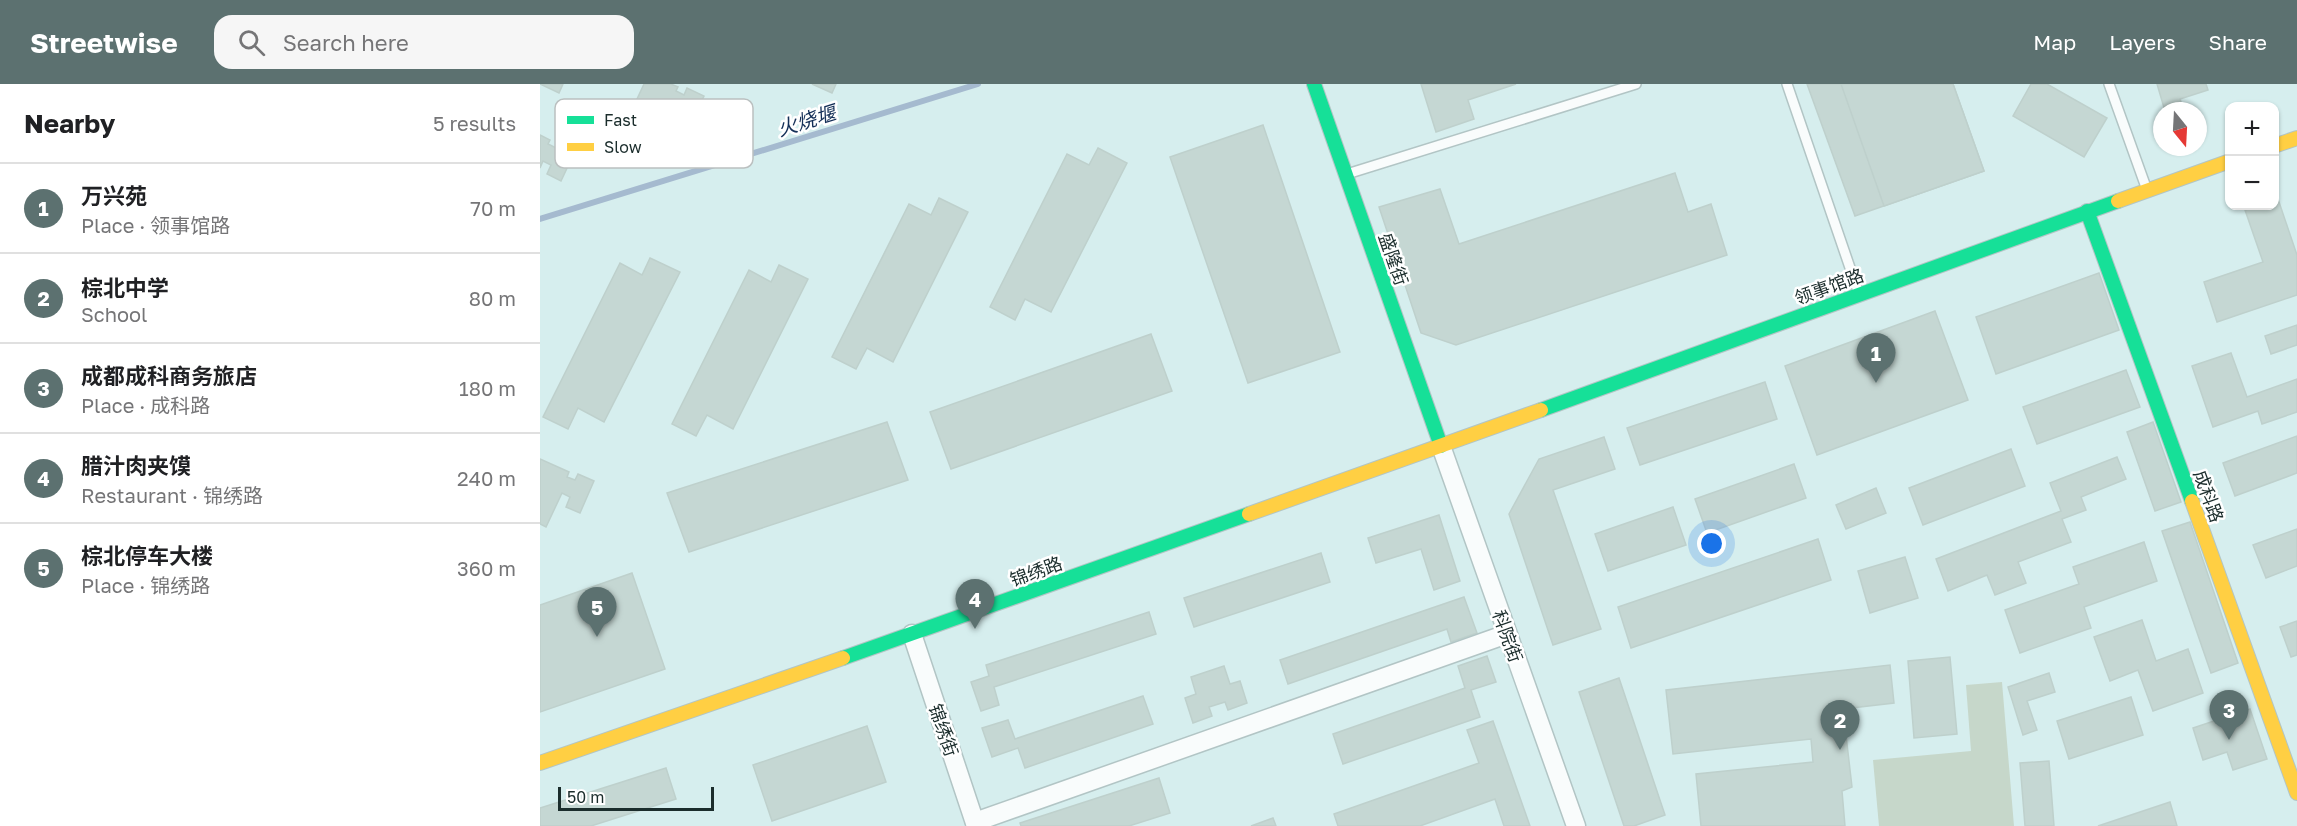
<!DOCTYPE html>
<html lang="en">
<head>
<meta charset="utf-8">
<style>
  :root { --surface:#fff; --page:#f6f6f6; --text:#202124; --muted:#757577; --line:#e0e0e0; --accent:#5c7170 }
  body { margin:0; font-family:"Golos Text","Noto Sans SC",sans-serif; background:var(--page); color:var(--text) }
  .controls { position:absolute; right:18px; top:18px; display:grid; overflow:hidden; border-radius:12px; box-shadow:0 2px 4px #0004 }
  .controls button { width:54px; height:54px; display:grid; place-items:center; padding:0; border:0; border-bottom:2px solid var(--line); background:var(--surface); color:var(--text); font:30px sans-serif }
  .compass { position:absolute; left:1613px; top:18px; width:54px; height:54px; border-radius:50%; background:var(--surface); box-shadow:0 2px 4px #0004; rotate:162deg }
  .scale { position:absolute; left:18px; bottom:15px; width:156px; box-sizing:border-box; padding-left:6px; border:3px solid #1b2d2c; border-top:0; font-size:16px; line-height:21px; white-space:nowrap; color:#1b2d2c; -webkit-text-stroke:4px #fff; paint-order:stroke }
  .you { position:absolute; left:1172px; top:460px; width:21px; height:21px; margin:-15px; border:4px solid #fff; border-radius:50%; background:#1a73e8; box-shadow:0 0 0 9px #1a73e833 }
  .badge { display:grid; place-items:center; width:39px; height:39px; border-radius:50%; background:var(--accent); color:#fff; font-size:20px; font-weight:700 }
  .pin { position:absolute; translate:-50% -50px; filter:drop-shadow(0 2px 3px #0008) }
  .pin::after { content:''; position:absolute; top:32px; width:21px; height:18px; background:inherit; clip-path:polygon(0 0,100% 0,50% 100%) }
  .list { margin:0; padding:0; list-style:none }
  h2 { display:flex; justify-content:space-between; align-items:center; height:78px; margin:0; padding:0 24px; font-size:26px }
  h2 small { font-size:20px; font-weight:400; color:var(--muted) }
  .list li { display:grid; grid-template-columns:39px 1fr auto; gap:18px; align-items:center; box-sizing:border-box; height:90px; padding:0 24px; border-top:2px solid var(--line) }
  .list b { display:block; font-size:22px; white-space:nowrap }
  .list p { margin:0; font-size:20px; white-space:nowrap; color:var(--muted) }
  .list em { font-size:20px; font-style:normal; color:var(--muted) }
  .icon { flex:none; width:33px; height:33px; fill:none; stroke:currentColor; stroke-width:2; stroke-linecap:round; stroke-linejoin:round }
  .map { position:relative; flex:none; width:1757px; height:742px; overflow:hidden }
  header { display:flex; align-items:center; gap:36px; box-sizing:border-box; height:84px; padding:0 30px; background:var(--accent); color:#fff }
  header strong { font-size:28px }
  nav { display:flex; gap:33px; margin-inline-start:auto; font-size:21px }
  .search { width:420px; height:54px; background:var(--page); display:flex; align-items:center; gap:15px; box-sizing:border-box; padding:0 21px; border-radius:18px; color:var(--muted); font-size:22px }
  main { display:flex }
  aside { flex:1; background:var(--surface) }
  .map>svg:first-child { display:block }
  .green { fill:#c6d7ca }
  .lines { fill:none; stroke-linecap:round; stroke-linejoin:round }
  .stream { stroke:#a5bacf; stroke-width:6 }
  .building { fill:#c5d7d3; stroke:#bed0cc; stroke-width:1.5 }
  .lane-casing { stroke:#b2c5c5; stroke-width:12 }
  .street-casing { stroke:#b2c5c5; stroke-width:21 }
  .fast-casing { stroke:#b2c5c5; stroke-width:16 }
  .slow-casing { stroke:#b2c5c5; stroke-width:16 }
  .lane { stroke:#f9fcfc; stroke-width:9 }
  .street { stroke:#f9fcfc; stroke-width:18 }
  .fast { stroke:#16e098; stroke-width:14 }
  .slow { stroke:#ffcf43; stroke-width:14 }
  .labels { text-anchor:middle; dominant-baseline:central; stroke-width:5; stroke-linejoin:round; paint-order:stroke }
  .street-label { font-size:18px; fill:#1b2d2c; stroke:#fff }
  .water-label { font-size:20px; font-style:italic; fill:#142f57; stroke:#fff }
  .key { fill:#fff; stroke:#bbc0c0; stroke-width:1.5 }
  .key-label { font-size:16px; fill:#1b2d2c }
</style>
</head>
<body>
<header>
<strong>Streetwise</strong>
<div class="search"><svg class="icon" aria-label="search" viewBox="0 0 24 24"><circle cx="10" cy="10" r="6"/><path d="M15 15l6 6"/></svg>Search here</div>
<nav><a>Map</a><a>Layers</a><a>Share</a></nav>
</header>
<main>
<aside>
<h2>Nearby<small>5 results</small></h2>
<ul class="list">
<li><span class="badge">1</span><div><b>万兴苑</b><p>Place · 领事馆路</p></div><em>70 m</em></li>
<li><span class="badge">2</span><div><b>棕北中学</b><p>School</p></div><em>80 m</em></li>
<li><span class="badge">3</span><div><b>成都成科商务旅店</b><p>Place · 成科路</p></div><em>180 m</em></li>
<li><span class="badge">4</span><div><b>腊汁肉夹馍</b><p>Restaurant · 锦绣路</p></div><em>240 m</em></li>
<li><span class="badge">5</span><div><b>棕北停车大楼</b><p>Place · 锦绣路</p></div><em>360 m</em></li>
</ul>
</aside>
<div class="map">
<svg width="1757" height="742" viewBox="0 0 1757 742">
  <rect width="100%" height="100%" fill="#d6eeee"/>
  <!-- green -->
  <polygon class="green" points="1462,598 1474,742 1339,742 1333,676 1431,667 1426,601"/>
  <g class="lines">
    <!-- stream -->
    <polyline class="stream" points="0,135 438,0"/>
  </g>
  <!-- building -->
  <g class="building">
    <polygon points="0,0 23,0 19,9"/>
    <polygon points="104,0 131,0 138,3 136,7 144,11 147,4 164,12 149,44 135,38 139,28 131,24 115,57 84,43"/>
    <polygon points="272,0 296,0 292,9"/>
    <polygon points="881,0 976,0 928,16 934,35 896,48"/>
    <polygon points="1267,0 1413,0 1444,87 1315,132"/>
    <polygon points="1301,0 1413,0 1444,87 1344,122"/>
    <polygon points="1491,0 1507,0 1567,34 1544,73 1473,32"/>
    <polygon points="1617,0 1666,0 1668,6 1640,15 1644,27 1625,27"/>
    <polygon points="723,41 800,268 708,299 630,73"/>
    <polygon points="0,51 10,56 8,60 16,64 19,57 36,65 21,97 7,90 11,81 3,77 0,84"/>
    <polygon points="558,64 587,79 511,228 485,215 475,236 450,223 527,70 549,81"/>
    <polygon points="1135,89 1148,128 1171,120 1187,171 916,261 881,249 839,123 900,105 919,160"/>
    <polygon points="399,114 428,128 353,278 327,264 316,285 292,273 369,120 391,131"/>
    <polygon points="1738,115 1757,171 1757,211 1677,238 1664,198 1723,178 1705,126 1720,122 1734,122 1734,116"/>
    <polygon points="110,174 140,188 64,338 38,324 28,345 3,333 80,179 102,191"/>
    <polygon points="239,181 268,195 193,345 167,331 156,352 132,340 209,186 231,198"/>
    <polygon points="1559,189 1579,246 1456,290 1436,233"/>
    <polygon points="1395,227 1428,316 1277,371 1245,282"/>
    <polygon points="1757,241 1757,261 1731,270 1725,252"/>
    <polygon points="611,250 632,307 411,385 390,328"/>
    <polygon points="1691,269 1707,313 1757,295 1757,328 1722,340 1718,327 1673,343 1652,282"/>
    <polygon points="1586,286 1600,323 1497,360 1483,323"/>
    <polygon points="1225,298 1237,335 1100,381 1087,344"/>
    <polygon points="347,338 368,396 149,468 127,409"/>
    <polygon points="1613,338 1641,418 1615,427 1587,348"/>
    <polygon points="1757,352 1757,389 1695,412 1683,379"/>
    <polygon points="1064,353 1075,385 1013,406 1061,545 1013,561 969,430 999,375"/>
    <polygon points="1471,365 1485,402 1383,441 1369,404"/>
    <polygon points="1577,373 1586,395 1541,413 1546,426 1522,435 1531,458 1478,478 1486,499 1455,511 1447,491 1408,507 1396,475 1521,427 1510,399"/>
    <polygon points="0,375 29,388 27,393 35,396 38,390 54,397 40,429 26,423 30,413 22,409 6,443 0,440"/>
    <polygon points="1254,380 1266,414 1167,449 1155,415"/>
    <polygon points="1336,404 1346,429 1306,445 1296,421"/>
    <polygon points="1133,423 1146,461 1068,487 1055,450"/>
    <polygon points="899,431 920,497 894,506 881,465 836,479 828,454"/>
    <polygon points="1650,438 1698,579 1671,589 1622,447"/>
    <polygon points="1757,445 1757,482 1726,494 1713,461"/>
    <polygon points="1278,455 1291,496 1091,564 1078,523"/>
    <polygon points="1604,458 1617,497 1544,523 1551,544 1480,569 1465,526 1539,500 1533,483"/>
    <polygon points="781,469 790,498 654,543 644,514"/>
    <polygon points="1365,473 1378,514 1330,529 1318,487"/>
    <polygon points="92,489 125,585 0,628 0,521"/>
    <polygon points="924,513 937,549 911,558 907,545 748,600 740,576"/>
    <polygon points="609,528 616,550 454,603 459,621 441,627 431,598 449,592 446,581"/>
    <polygon points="1602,536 1616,577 1648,565 1663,609 1613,627 1598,586 1570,597 1554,553"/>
    <polygon points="1757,537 1757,571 1751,573 1740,543"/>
    <polygon points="947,572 956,598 931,606 940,633 803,680 793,650 925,604 918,582"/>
    <polygon points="1410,573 1417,650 1374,654 1368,577"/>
    <polygon points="1350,581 1354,619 1303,625 1312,703 1302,707 1305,742 1161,742 1156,690 1273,678 1271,655 1133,670 1126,606"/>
    <polygon points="684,582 690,600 700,597 707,619 688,626 685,618 669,623 672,632 653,639 645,614 656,610 651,593"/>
    <polygon points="1509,589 1515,608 1487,617 1497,646 1483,651 1468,603"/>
    <polygon points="1079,594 1125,731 1094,742 1084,742 1039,608"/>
    <polygon points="603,612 613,640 485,684 478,664 452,673 442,644 468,636 475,655"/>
    <polygon points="1591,613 1603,651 1529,675 1517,637"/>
    <polygon points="1710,625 1727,675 1693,686 1687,668 1663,676 1653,644"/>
    <polygon points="953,637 990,742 964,742 955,715 880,742 798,742 794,730 939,679 927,646"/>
    <polygon points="327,642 346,698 232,737 213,681"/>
    <polygon points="1509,677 1514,742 1485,742 1480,679"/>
    <polygon points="126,684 136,715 51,742 0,742 0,724"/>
    <polygon points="619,694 630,729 589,742 481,742 480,739"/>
    <polygon points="1630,718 1637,742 1558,742"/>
    <polygon points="733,734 736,742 711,742"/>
  </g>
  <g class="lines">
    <!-- lane casing -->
    <g class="lane-casing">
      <g id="lane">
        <polyline points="1247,0 1319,210"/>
        <polyline points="1569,0 1607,106"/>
        <polyline points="807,90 1096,0"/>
      </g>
    </g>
    <!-- street casing -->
    <g class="street-casing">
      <g id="street">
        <polyline points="901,362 1036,742"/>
        <polyline points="372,550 436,742"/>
        <polyline points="435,738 967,550"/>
      </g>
    </g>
    <!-- fast casing -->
    <g class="fast-casing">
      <g id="fast">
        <polyline points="774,0 901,362"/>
        <polyline points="1547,127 1652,417"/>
        <polyline points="1001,326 1578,117"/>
        <polyline points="303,574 709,430"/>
      </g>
    </g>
    <!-- slow casing -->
    <g class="slow-casing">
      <g id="slow">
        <polyline points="1734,62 1757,54"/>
        <polyline points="1578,117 1690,77"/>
        <polyline points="1652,417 1757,709"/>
        <polyline points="709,430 1001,326"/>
        <polyline points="0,679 303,574"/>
      </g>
    </g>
    <!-- lane -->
    <use href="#lane" class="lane"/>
    <!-- street -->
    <use href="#street" class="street"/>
    <!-- fast -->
    <use href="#fast" class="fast"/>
    <!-- slow -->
    <use href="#slow" class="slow"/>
  </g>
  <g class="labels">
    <!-- street labels -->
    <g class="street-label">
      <text transform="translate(854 175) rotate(71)">盛隆街</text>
      <text transform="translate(1289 202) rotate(-20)">领事馆路</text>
      <text transform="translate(1669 412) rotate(70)">成科路</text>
      <text transform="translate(496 487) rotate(-20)">锦绣路</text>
      <text transform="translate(968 552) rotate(70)">科院街</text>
      <text transform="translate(404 646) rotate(71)">锦绣街</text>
    </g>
    <!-- water labels -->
    <g class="water-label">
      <text transform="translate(266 36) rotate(-17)">火烧堰</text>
    </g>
  </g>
  <!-- legend -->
  <rect x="15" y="15" width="198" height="69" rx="9" class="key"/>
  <rect x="27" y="32" width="27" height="8" fill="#16e098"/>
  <rect x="27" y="59" width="27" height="8" fill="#ffcf43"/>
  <g class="key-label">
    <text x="64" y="42">Fast</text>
    <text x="64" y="69">Slow</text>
  </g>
</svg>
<div class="controls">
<button>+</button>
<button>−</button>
</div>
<svg class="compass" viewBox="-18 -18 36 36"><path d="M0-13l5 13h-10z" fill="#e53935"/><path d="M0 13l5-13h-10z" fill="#757577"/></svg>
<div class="scale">50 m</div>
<div class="you"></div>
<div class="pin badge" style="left:1336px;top:299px">1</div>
<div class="pin badge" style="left:1300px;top:666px">2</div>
<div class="pin badge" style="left:1689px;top:656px">3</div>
<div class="pin badge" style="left:435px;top:545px">4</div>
<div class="pin badge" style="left:57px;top:553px">5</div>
</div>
</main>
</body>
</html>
